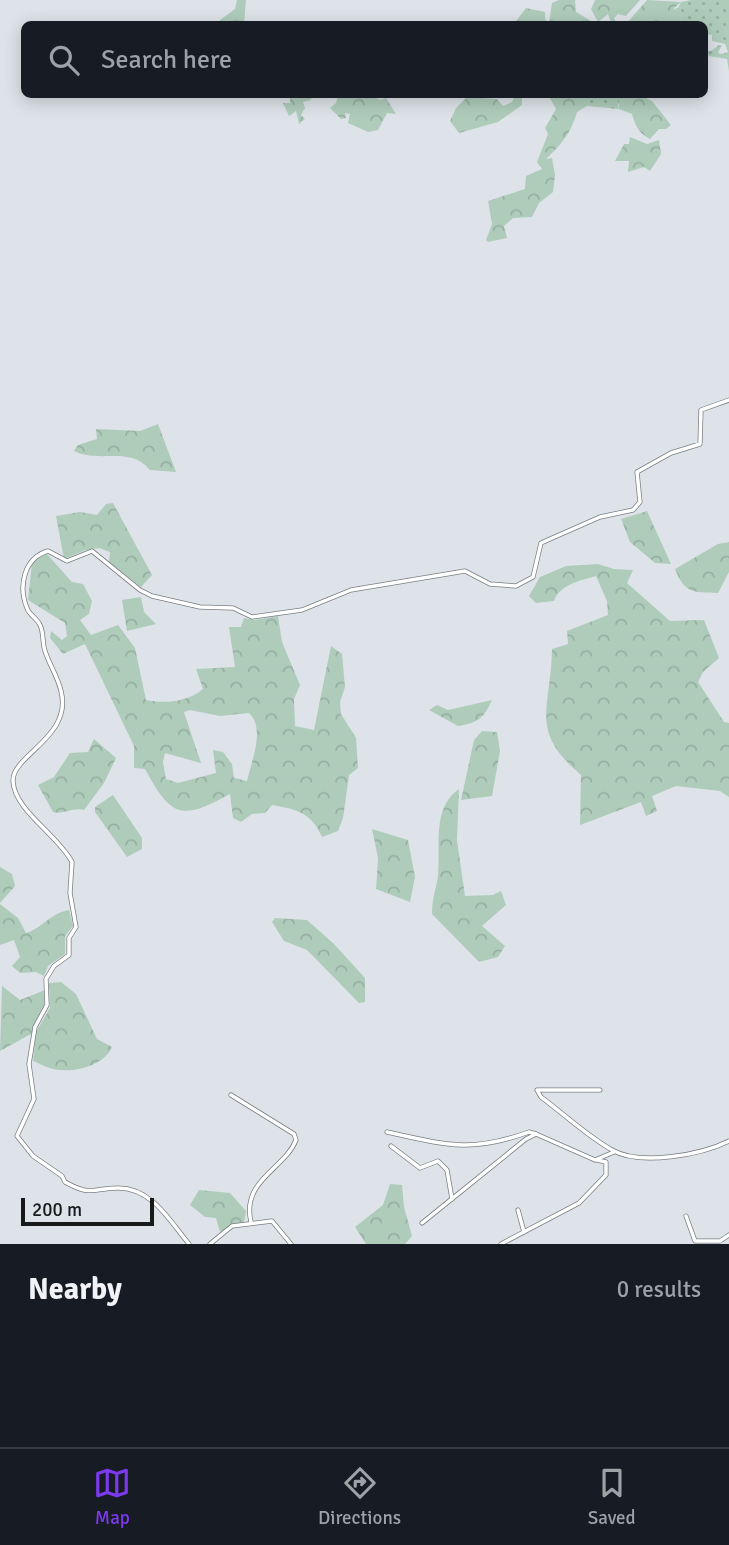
<!DOCTYPE html>
<html lang="en">
<head>
<meta charset="utf-8">
<style>
  :root { --surface:#171b24; --page:#20242c; --text:#f1f3f6; --muted:#9ea1a6; --line:#363941; --accent:#7c3aed }
  body { margin:0; font-family:Signika,sans-serif; background:var(--page); color:var(--text) }
  .scale { position:absolute; left:21px; bottom:18px; width:133px; box-sizing:border-box; padding-left:7px; border:4px solid #17191b; border-top:0; font-size:19px; line-height:24px; white-space:nowrap; color:#17191b; -webkit-text-stroke:5px #dde3e8; paint-order:stroke }
  .list { margin:0; padding:0; list-style:none }
  h2 { display:flex; justify-content:space-between; align-items:center; height:91px; margin:0; padding:0 28px; font-size:30px }
  h2 small { font-size:23px; font-weight:400; color:var(--muted) }
  .icon { flex:none; width:38px; height:38px; fill:none; stroke:currentColor; stroke-width:2; stroke-linecap:round; stroke-linejoin:round }
  .map { position:relative; flex:none; width:729px; height:1244px; overflow:hidden }
  .search { position:absolute; background:var(--surface); box-shadow:0 4px 18px #0003; left:21px; right:21px; top:21px; height:77px; display:flex; align-items:center; gap:18px; box-sizing:border-box; padding:0 24px; border-radius:10px; color:var(--muted); font-size:26px }
  .sheet { height:203px; background:var(--surface) }
  nav { display:flex; justify-content:space-around; align-items:center; box-sizing:border-box; height:98px; border-top:2px solid var(--line); background:var(--surface); font-size:19px; color:var(--muted) }
  nav a { display:grid; justify-items:center; gap:4px }
  nav .on { color:var(--accent) }
  .map>svg:first-child { display:block }
  .grass { fill:url(#grass-dots) }
  .forest { fill:url(#forest-crowns); fill-rule:evenodd }
  .lines { fill:none; stroke-linecap:round; stroke-linejoin:round }
  .street-casing { stroke:#797f83; stroke-width:5 }
  .street { stroke:#fff; stroke-width:3.5 }
</style>
</head>
<body>
<div class="map">
<svg width="729" height="1244" viewBox="0 0 729 1244">
  <defs>
    <pattern id="grass-dots" width="8" height="8" patternUnits="userSpaceOnUse" patternTransform="scale(1.75)"><rect width="8" height="8" fill="#afccbb"/><path d="M2 2h.1M6 6h.1" fill="none" stroke="#96afa0" stroke-width="1.8" stroke-linecap="round"/></pattern>
    <pattern id="forest-crowns" width="20" height="18" patternUnits="userSpaceOnUse" patternTransform="scale(1.75)"><rect width="20" height="18" fill="#afccbb"/><path d="M2 6a3 3 0 1 1 6 0M12 15a3 3 0 1 1 6 0" fill="none" stroke="#96afa0"/></pattern>
  </defs>
  <rect width="100%" height="100%" fill="#dde3e8"/>
  <!-- grass -->
  <g class="grass">
    <polygon points="691,0 729,0 729,71 727,59 709,56 705,51 711,51 719,45 722,45 718,53 722,54 728,52 725,44 712,41 712,35 705,34 704,24 680,24 682,12 673,9 678,8 681,2"/>
    <polygon points="592,95 628,95 618,104 619,109 587,106"/>
  </g>
  <!-- forest -->
  <g class="forest">
    <polygon points="237,0 246,0 244,24 219,24 220,20 235,9"/>
    <polygon points="559,0 575,0 576,12 596,24 514,24 526,8 545,12 545,19 549,23 552,3"/>
    <polygon points="595,0 640,0 626,16 618,14 614,18 617,24 611,22 608,14 598,22 591,9"/>
    <polygon points="647,0 681,2 673,9 682,12 680,24 626,24"/>
    <polygon points="290,95 314,95 310,100 303,102 305,108 301,115 305,119 299,124 296,111 289,116 283,103 290,103"/>
    <polygon points="338,95 370,95 380,100 386,98 396,114 387,113 378,130 368,132 348,123 350,114 345,113 346,118 341,119 330,108 336,103"/>
    <polygon points="515,95 522,95 522,105 498,122 459,133 450,121 456,108 467,97 497,99 503,106 512,102"/>
    <path d="M548 95H592L587 106 577 112C571 133 562 144 546 159L552 158 555 175 553 192 539 203 532 217 513 218 504 226 507 238 488 242 486 240 492 224 488 201 525 189 526 176 542 169 537 162 548 134 545 128 556 109Z"/>
    <path d="M628 95H651L644 97 652 101 671 125 666 129H659L650 139C638 132 636 127 632 114L619 109V99Z"/>
    <polygon points="630,137 647,144 659,140 661,154 650,171 644,167 628,172 629,161 615,161 624,144 629,144"/>
    <path d="M158 424 176 472 150 470C129 445 101 464 74 451L78 445 97 439 96 429 140 431Z"/>
    <polygon points="113,503 152,575 141,587 109,562 110,552 99,548 86,550 64,559 56,516 80,512 97,515 106,504"/>
    <polygon points="647,511 671,564 655,563 630,542 621,519"/>
    <path d="M729 542V572L718 593C693 592 685 594 675 569L718 544Z"/>
    <path d="M46 553 72 582 83 584 92 601 89 614 80 620 91 635 118 625 135 648 146 700C165 704 188 702 203 689L196 669 235 667 229 627H241L244 618 255 620 278 616 282 642 300 685 294 699 295 726 314 730 331 646 342 654 345 687 340 702 341 714 356 738 358 768 349 775 343 818 338 831 322 837C312 813 296 809 272 805L265 813 252 814 241 822 233 818 230 794C182 820 172 819 145 769L134 768V746L85 644 63 654 50 638 51 631 62 640 67 636 65 623 28 600 32 563ZM190 710 220 716 249 713C266 729 251 762 247 781L234 778 232 764 223 752 213 750 216 773 178 783 166 779 163 762 165 753 201 763 184 712Z"/>
    <path d="M598 564 614 569 633 570 627 583 670 621 704 620 719 658 703 672 698 682 724 722 729 723V797L720 791 676 786 652 796 657 811 646 816 641 802 580 825 581 775C528 730 551 710 552 649L568 644 567 631 608 615 607 601 596 576C580 581 560 584 554 601L536 603 529 596 540 577 566 566Z"/>
    <polygon points="141,597 144,612 156,624 127,631 122,600"/>
    <path d="M492 700C484 718 478 723 458 726L429 710 437 705 448 710Z"/>
    <polygon points="482,731 497,732 500,751 492,796 461,800 474,740"/>
    <path d="M94 739 116 758 104 783 84 810C72 807 64 815 53 812L38 785 54 777 70 753 88 752Z"/>
    <path d="M459 789 457 840 465 896 493 895 501 891 506 905 482 926 505 946 498 957 479 962 432 914C432 898 436 890 438 876 441 848 431 808 459 789Z"/>
    <polygon points="113,795 142,838 142,849 127,857 95,812 95,807"/>
    <polygon points="372,829 408,840 415,877 410,902 376,889 378,858"/>
    <polygon points="0,867 12,874 15,886 0,903"/>
    <path d="M0 904 18 918 26 933C43 928 50 913 69 910L73 926 65 936V954L48 966 44 976 36 972 20 973 12 966 20 957 14 940 0 945Z"/>
    <polygon points="275,918 307,920 334,944 365,978 365,1002 359,1003 307,950 284,941 272,922"/>
    <path d="M61 982 76 994 97 1039 112 1047C105 1064 79 1072 60 1070 51 1070 41 1064 33 1061L36 1032 50 1008 49 983Z"/>
    <polygon points="2,986 20,1000 45,990 44,1005 31,1034 0,1051"/>
    <polygon points="390,1184 402,1185 404,1207 412,1236 405,1244 366,1244 355,1227 383,1205"/>
    <polygon points="199,1190 230,1193 246,1211 244,1222 220,1232 216,1218 205,1217 190,1205"/>
  </g>
  <g class="lines">
    <!-- street casing -->
    <g class="street-casing">
      <g id="street">
        <path d="M600 1090H537L541 1097C564 1114 587 1136 612 1150 640 1166 701 1155 729 1141"/>
        <path d="M231 1095 294 1134 296 1140C285 1169 241 1180 251 1222"/>
        <path d="M387 1132C446 1145 471 1153 529 1132L536 1134"/>
        <polyline points="391,1146 420,1168 438,1161 447,1170 452,1199"/>
        <polyline points="518,1210 524,1232"/>
        <polyline points="686,1216 695,1241 720,1241 729,1235"/>
        <polyline points="422,1223 526,1139 536,1134 595,1160 614,1152"/>
        <path d="M189 1244C169 1220 152 1188 118 1188 91 1188 92 1197 65 1182L62 1176 33 1156 17 1136 34 1099 29 1064 35 1027 47 1005 46 979 54 966 69 955V938L76 927 70 893 72 862C58 835 14 810 13 781 12 755 73 737 61 691 58 677 49 664 45 651 42 643 44 632 40 625 37 618 29 615 27 608 18 586 24 558 48 551L67 561 92 551 140 590 152 596 200 607 233 608 252 617 302 610 351 590 465 571 490 584 516 586 533 577 541 543 600 517 633 510 640 502 637 472 671 453 700 444 701 410 729 400"/>
        <polyline points="210,1244 232,1226 272,1221 291,1244"/>
        <polyline points="501,1244 579,1203 606,1175 606,1162 597,1160"/>
      </g>
    </g>
    <!-- street -->
    <use href="#street" class="street"/>
  </g>
</svg>
<div class="scale">200 m</div>
<div class="search"><svg class="icon" aria-label="search" viewBox="0 0 24 24"><circle cx="10" cy="10" r="6"/><path d="M15 15l6 6"/></svg>Search here</div>
</div>
<section class="sheet">
<h2>Nearby<small>0 results</small></h2>
<ul class="list">
</ul>
</section>
<nav>
<a class="on"><svg class="icon" aria-label="map" viewBox="0 0 24 24"><path d="M3 6l6-2 6 2 6-2v14l-6 2-6-2-6 2zM9 4v14M15 6v14"/></svg>Map</a>
<a><svg class="icon" aria-label="directions" viewBox="0 0 24 24"><path d="M12 3l9 9-9 9-9-9zM9 14v-3h6M13 9l2 2-2 2"/></svg>Directions</a>
<a><svg class="icon" aria-label="saved" viewBox="0 0 24 24"><path d="M7 4h10v16l-5-4-5 4z"/></svg>Saved</a>
</nav>
</body>
</html>
